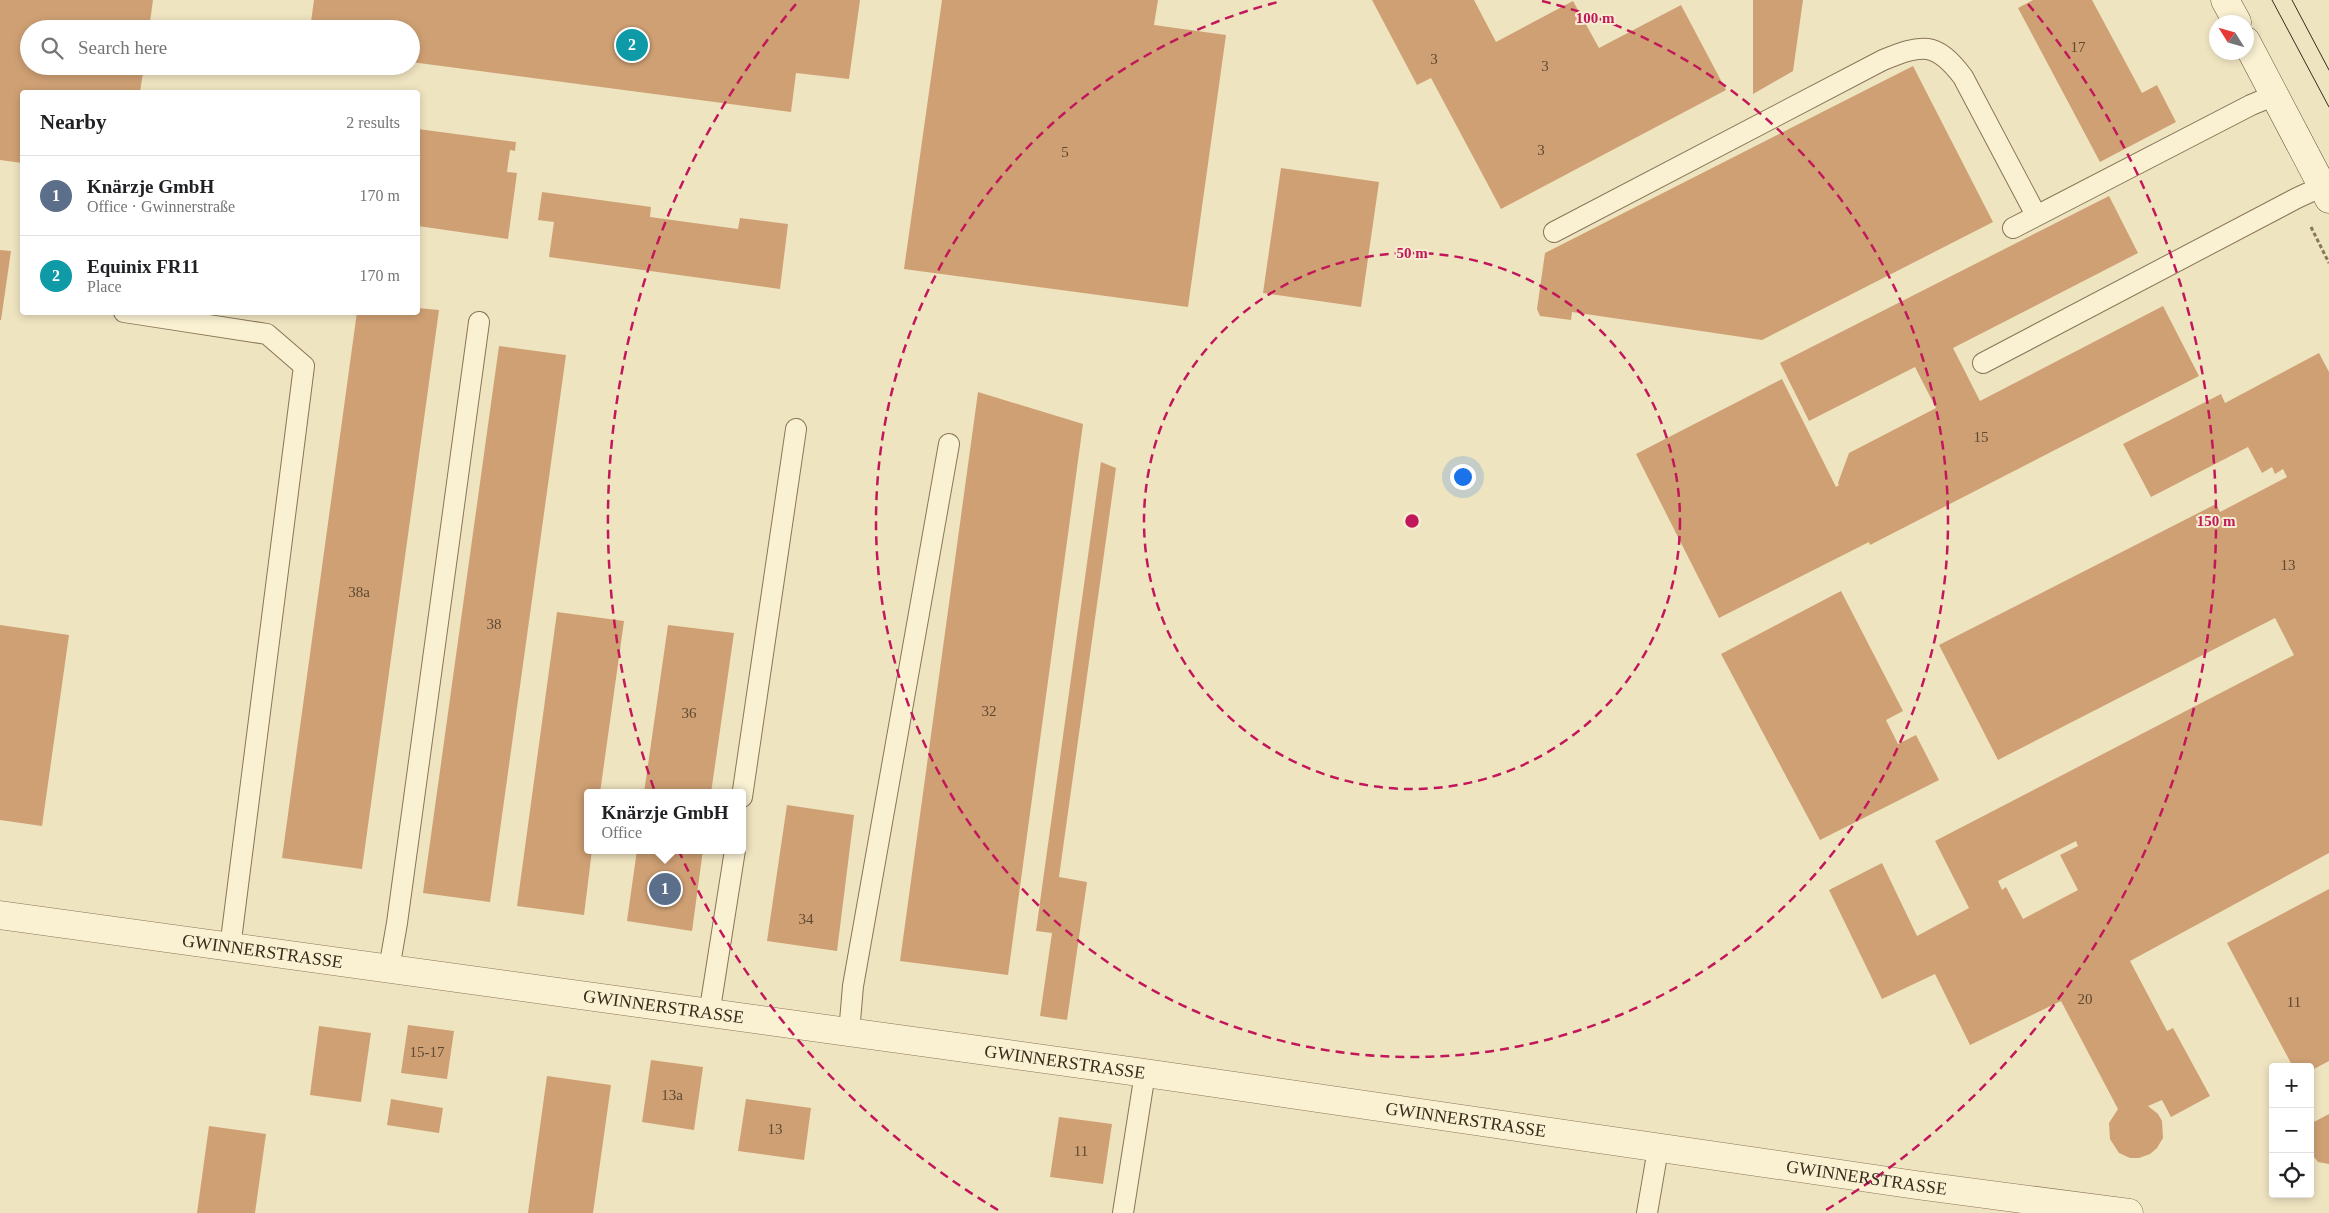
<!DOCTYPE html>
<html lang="en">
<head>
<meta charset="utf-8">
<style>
  :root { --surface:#fff; --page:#f6f6f6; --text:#202124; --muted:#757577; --line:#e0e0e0; --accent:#9a2d26 }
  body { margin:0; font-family:"Times New Roman",serif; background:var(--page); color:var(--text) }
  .controls { position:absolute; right:15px; bottom:15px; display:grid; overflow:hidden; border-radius:5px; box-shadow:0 2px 8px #0003 }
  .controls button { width:45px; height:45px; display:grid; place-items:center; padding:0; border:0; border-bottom:1px solid var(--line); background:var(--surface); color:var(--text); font:25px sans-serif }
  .compass { position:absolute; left:2209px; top:15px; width:45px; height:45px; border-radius:50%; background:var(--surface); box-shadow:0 2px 8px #0003; rotate:307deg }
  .you { position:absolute; left:1462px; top:476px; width:18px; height:18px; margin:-12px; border:4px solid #fff; border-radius:50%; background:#1a73e8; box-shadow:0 0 0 8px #1a73e833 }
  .badge { display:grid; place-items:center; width:32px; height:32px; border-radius:50%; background:var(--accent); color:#fff; font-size:16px; font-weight:700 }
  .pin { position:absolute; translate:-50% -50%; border:2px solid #fff; box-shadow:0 1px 5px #0006 }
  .popup { position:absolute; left:584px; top:789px; width:162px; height:65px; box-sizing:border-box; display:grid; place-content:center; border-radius:5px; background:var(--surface); filter:drop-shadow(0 1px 4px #0005); font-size:16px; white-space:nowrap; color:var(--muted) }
  .popup b { font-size:19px; color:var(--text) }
  .popup::after { content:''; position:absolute; left:50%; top:100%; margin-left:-10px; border:10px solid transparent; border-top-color:var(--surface) }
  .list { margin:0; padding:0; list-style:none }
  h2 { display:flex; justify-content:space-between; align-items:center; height:65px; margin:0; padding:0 20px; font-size:21px }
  h2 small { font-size:16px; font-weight:400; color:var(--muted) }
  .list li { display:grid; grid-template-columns:32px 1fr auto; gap:15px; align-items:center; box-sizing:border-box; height:80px; padding:0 20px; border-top:1px solid var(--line) }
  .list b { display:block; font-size:19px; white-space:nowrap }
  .list p { margin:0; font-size:16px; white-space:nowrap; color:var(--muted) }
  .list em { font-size:16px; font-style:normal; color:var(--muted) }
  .icon { flex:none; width:28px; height:28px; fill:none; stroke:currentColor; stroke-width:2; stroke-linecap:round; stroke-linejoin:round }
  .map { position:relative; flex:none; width:2329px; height:1213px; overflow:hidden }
  .search { position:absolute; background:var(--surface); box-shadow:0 2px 8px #0003; left:20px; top:20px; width:400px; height:55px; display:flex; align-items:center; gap:12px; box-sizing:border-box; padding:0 18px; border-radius:28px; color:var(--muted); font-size:19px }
  .panel { position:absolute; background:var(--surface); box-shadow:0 2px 8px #0003; left:20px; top:90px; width:400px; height:225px; border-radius:5px }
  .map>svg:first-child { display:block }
  .building { fill:#cfa074; fill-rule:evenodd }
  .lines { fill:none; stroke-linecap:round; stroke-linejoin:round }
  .service-casing { stroke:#897557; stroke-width:22 }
  .minor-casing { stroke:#897557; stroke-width:29 }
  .secondary-casing { stroke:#6a563b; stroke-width:29 }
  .path { stroke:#897557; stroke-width:3; stroke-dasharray:4 2.5; stroke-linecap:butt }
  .service { stroke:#faf1d3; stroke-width:20 }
  .minor { stroke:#faf1d3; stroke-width:28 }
  .secondary { stroke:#faf1d3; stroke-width:28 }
  .tram { stroke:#382c1c; stroke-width:1 }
  .ring { fill:none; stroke:#c2185b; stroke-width:2.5; stroke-dasharray:9 6 }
  .labels { text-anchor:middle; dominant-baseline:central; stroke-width:4; stroke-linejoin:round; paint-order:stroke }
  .number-label { font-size:15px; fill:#5e4932 }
  .street-label { font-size:18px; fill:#382c1c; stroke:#f6eed0 }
  .centre { fill:#c2185b; stroke:#f6eed0; stroke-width:2.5 }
  .ring-label { font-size:15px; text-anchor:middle; font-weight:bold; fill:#c2185b; stroke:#f6eed0; stroke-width:4; stroke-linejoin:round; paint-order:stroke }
</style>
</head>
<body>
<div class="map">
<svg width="2329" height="1213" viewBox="0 0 2329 1213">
  <rect width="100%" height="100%" fill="#efe4c0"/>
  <!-- building -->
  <g class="building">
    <polygon points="0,0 153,0 149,29 29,29 29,66 144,66 140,92 22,92 22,163 0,160"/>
    <polygon points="314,0 860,0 849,79 796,73 791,112 411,62 411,29 310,29"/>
    <polygon points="942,0 1158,0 1154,25 1226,35 1188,307 904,269"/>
    <polygon points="1372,0 1474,0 1496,42 1573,1 1599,48 1681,5 1726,90 1501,209 1431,78 1417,85"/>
    <polygon points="1753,0 1803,0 1793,71 1753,94"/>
    <polygon points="2033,0 2092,0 2142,93 2157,85 2176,122 2100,162 2018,8"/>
    <polygon points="1913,66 1993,222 1762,340 1572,312 1571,320 1540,316 1537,309 1545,253"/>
    <polygon points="418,129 516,142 515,151 510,150 507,172 517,173 508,239 418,226"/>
    <polygon points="1281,168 1379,182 1361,307 1263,293"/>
    <polygon points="542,192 651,207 650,217 738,229 740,218 788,224 780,289 549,257 554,222 538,220"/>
    <polygon points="2109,196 2138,253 1953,348 1980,401 2163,306 2199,376 1870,545 1869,542 1719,618 1636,454 1782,379 1836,487 1839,485 1838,483 1849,453 1936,408 1915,367 1809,421 1780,363"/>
    <polygon points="0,250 11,251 1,320 0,320"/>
    <polygon points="418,308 439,310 362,869 282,858 357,312 418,312"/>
    <polygon points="499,346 566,355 490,902 423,893"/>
    <path d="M2319 353 2329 372V853L2130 961 2167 1031 2173 1028 2210 1096 2171 1117 2162 1100 2148 1106 2158 1114 2162 1121 2163 1138 2157 1148 2150 1154 2139 1158H2130L2119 1153 2110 1139 2109 1123 2118 1109 2061 1001 1970 1045 1935 974 1882 999 1829 890 1882 863 1917 936 1969 908 1935 841 2294 655 2275 618 1998 760 1939 645 2216 504 2220 512 2287 477 2283 469 2275 474 2272 467 2262 473 2248 447 2151 497 2123 444 2221 394 2225 403ZM2076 841 2078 846 2060 855 2078 890 2023 919 2006 887 2002 890 1998 881Z"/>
    <polygon points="978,392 1083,424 1008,975 900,961"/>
    <polygon points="1101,462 1116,468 1059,877 1087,882 1067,1020 1040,1016 1052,933 1036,931"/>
    <polygon points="1841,591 1903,711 1886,720 1898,744 1916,735 1939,780 1820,840 1721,654"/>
    <polygon points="557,612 624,621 600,793 588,793 588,850 592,850 584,915 517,906"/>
    <polygon points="0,625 69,635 42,826 0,820"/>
    <polygon points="668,625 734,633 711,793 644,793"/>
    <polygon points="787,805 854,815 837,951 767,941"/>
    <polygon points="637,850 703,850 692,931 627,921"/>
    <polygon points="2329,889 2329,1061 2310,1071 2310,1067 2293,1067 2227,943"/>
    <polygon points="408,1025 454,1031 447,1079 401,1073"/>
    <polygon points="319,1026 371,1033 361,1102 310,1095"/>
    <polygon points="651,1060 703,1067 694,1130 642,1122"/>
    <polygon points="547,1076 611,1085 593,1213 528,1213"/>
    <polygon points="391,1099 443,1108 439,1133 387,1125"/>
    <polygon points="746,1099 811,1108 804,1160 738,1151"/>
    <polygon points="2329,1114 2329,1164 2318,1162 2310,1152 2310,1124"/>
    <polygon points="1059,1117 1112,1124 1103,1184 1050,1177"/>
    <polygon points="209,1126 266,1134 255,1213 197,1213"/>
  </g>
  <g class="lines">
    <!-- service casing -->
    <g class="service-casing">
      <g id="service">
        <polyline points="2013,228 2251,105 2275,95"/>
        <path d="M1554 232 1883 60C1922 44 1936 41 1963 77L2036 215"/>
        <polyline points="124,312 267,334 304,366 230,948"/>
        <polyline points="1983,363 2297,198 2323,186"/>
        <polyline points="742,797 796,429"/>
        <polyline points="389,969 397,923 479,322"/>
        <polyline points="709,1015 735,850"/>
        <polyline points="849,1033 853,986 949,444"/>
        <polyline points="1123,1213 1145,1073"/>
        <polyline points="1647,1213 1658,1149"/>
      </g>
    </g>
    <!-- minor casing -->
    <g class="minor-casing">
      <g id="minor">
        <path id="s1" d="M0 915 1145 1073 1916 1185 2129 1213"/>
      </g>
    </g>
    <!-- secondary casing -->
    <g class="secondary-casing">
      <g id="secondary">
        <polyline points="2225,0 2237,22"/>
        <polyline points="2246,41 2329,199"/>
      </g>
    </g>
    <!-- path -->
    <polyline class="path" points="2311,227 2329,263"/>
    <!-- service -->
    <use href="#service" class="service"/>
    <!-- minor -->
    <use href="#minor" class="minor"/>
    <!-- secondary -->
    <use href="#secondary" class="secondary"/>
    <!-- tram -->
    <g class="tram">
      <polyline points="2272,0 2329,107"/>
      <polyline points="2292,0 2329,70"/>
    </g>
  </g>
  <!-- distance rings -->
  <g class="ring">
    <circle cx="1412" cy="521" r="268"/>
    <path d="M1542 1A536 536 0 1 1 1282 1"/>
    <path d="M998 1210A804 804 0 0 1 796 4M2028 4A804 804 0 0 1 1826 1210"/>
  </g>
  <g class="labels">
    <!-- number labels -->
    <g class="number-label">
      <text x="2078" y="47">17</text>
      <text x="1434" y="59">3</text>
      <text x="1545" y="66">3</text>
      <text x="1541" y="150">3</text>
      <text x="1065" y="152">5</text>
      <text x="1981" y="437">15</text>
      <text x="2288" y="565">13</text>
      <text x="359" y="592">38a</text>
      <text x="494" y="624">38</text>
      <text x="989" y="711">32</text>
      <text x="689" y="713">36</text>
      <text x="806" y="919">34</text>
      <text x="2085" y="999">20</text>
      <text x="2294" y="1002">11</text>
      <text x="427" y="1052">15-17</text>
      <text x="672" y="1095">13a</text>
      <text x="775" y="1129">13</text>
      <text x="1081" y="1151">11</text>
    </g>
    <!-- street labels -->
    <g class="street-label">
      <text stroke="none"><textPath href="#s1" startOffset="265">GWINNERSTRASSE</textPath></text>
      <text stroke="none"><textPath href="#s1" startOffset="670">GWINNERSTRASSE</textPath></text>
      <text stroke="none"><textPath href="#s1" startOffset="1075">GWINNERSTRASSE</textPath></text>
      <text stroke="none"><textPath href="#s1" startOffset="1480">GWINNERSTRASSE</textPath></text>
      <text stroke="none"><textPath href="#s1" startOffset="1885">GWINNERSTRASSE</textPath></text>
    </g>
  </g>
  <circle cx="1412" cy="521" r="8" class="centre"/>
  <g class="ring-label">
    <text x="1595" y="23">100 m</text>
    <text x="1412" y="258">50 m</text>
    <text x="2216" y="526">150 m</text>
  </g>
</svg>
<div class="controls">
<button>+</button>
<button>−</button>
<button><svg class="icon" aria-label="locate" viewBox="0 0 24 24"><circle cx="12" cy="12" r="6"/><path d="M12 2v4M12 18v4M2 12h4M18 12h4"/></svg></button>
</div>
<svg class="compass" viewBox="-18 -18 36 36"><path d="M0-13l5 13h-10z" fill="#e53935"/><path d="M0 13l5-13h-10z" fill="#757577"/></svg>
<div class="you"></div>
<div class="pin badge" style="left:665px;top:889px;background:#5c6f8a">1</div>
<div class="popup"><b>Knärzje GmbH</b>Office</div>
<div class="pin badge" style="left:632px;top:45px;background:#0f9aa8">2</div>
<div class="search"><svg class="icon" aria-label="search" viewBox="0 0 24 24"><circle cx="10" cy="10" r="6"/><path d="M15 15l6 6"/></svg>Search here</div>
<section class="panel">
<h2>Nearby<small>2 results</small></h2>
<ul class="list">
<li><span class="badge" style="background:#5c6f8a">1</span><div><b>Knärzje GmbH</b><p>Office · Gwinnerstraße</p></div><em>170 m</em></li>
<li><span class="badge" style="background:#0f9aa8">2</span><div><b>Equinix FR11</b><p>Place</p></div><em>170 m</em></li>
</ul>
</section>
</div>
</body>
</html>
